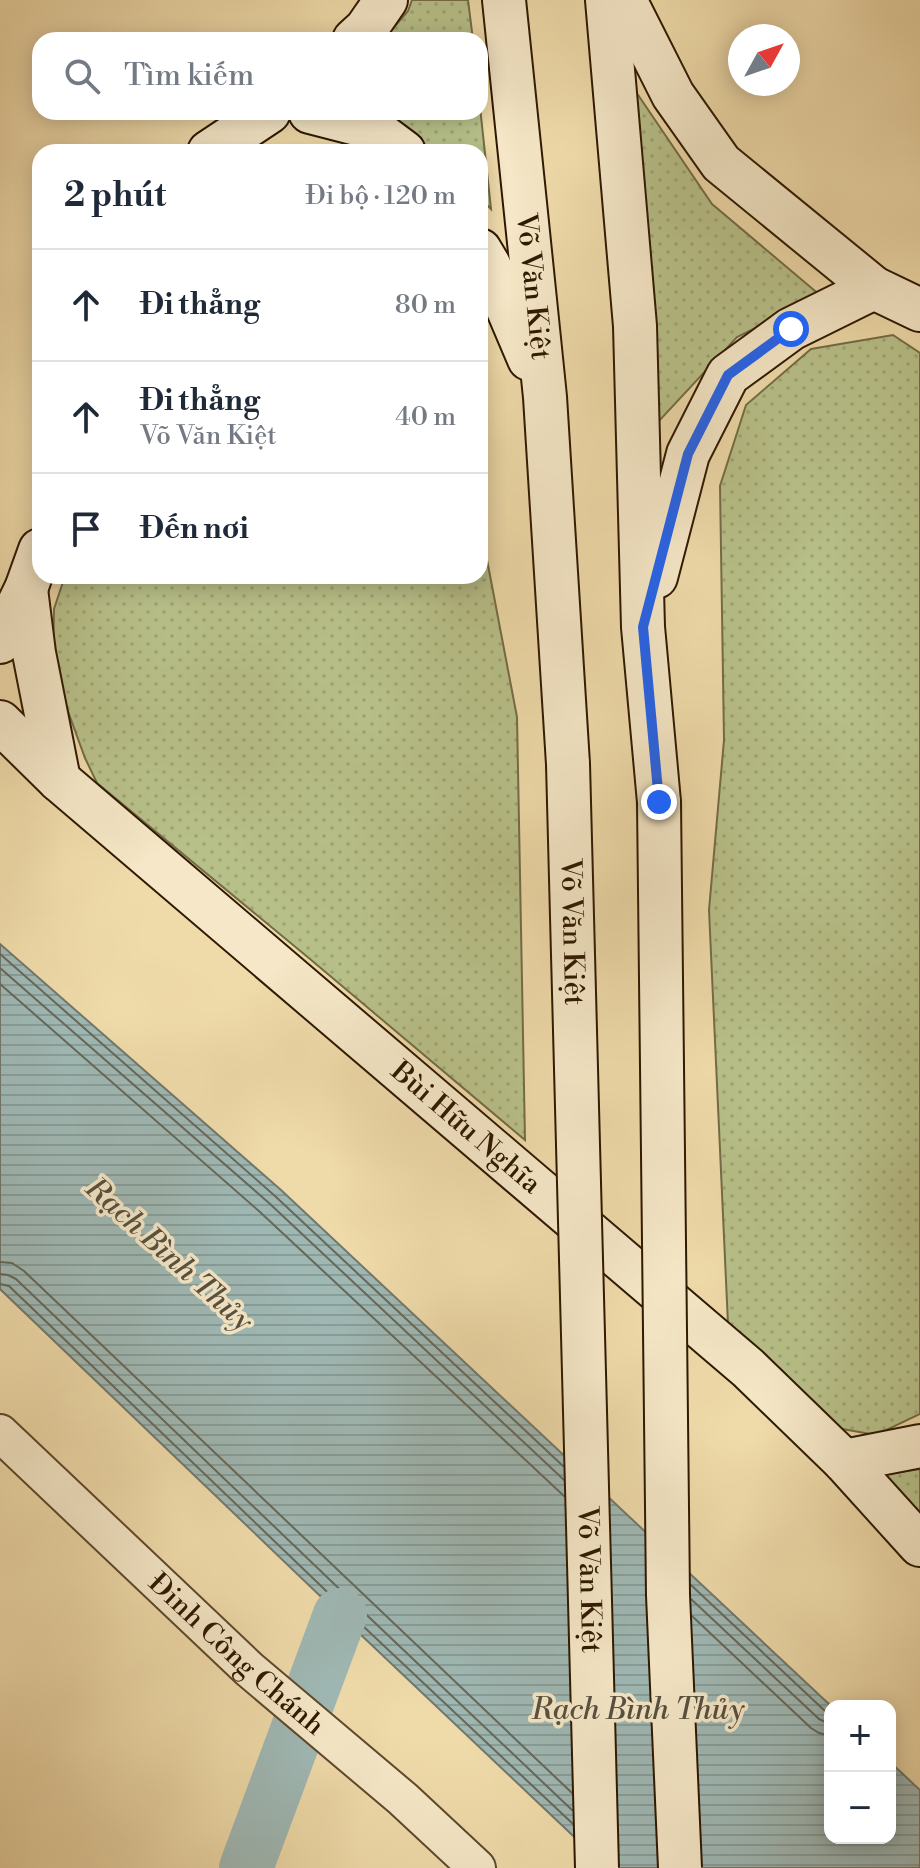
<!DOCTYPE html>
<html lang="vi">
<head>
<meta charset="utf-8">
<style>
  :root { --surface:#fff; --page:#f6f6f7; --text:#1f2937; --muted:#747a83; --line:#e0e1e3 }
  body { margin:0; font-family:"Libre Bodoni",serif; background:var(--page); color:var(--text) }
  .controls { position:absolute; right:24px; bottom:24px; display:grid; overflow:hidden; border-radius:16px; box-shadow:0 4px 20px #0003 }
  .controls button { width:72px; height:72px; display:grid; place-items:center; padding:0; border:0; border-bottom:2px solid var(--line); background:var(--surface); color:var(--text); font:40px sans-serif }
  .compass { position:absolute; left:728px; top:24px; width:72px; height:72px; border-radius:50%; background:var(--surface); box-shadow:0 4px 20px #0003; rotate:50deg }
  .stop { position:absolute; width:24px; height:24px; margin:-18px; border:6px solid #2563eb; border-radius:50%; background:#fff }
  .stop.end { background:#2563eb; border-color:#fff; box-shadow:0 2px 8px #0008 }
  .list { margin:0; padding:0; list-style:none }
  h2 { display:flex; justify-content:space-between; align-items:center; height:104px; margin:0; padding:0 32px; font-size:34px }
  h2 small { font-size:26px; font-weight:400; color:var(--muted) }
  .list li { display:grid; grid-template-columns:52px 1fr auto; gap:24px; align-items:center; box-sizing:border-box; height:112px; padding:0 32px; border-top:2px solid var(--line) }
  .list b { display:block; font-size:30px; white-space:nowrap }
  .list p { margin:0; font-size:26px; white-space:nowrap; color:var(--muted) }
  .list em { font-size:26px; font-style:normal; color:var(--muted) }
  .icon { flex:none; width:44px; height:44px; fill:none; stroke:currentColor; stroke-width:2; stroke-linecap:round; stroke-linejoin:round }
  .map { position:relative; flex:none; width:920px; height:1868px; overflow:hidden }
  .search { position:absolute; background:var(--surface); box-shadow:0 4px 20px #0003; left:32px; top:32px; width:456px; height:88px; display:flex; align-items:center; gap:20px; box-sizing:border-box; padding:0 28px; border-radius:24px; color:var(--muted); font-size:30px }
  .panel { position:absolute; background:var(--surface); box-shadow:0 4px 20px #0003; left:32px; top:144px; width:456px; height:440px; border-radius:24px }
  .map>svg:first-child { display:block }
  .grass { fill:url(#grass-dots); stroke:#736c45; stroke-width:2 }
  .water { fill:url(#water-rules); stroke:#72786c; stroke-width:2 }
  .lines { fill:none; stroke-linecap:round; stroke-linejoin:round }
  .shore { stroke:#66685a; stroke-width:2 }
  .river { stroke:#9fb8b4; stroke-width:54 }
  .tertiary-casing { stroke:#5e482b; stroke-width:40 }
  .secondary-casing { stroke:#2e1801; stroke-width:46 }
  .tertiary { stroke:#f5e7c7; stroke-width:36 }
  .secondary { stroke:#f5e7c7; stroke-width:42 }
  .secondary-bridge-casing { stroke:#2e1801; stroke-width:46; stroke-linecap:butt }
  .secondary-bridge { stroke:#f5e7c7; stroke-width:42 }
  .route { stroke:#2563eb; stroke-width:10 }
  .labels { text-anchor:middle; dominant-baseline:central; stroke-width:7; stroke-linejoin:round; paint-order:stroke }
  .street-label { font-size:28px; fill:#2e1801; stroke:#f5e7c7 }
  .water-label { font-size:30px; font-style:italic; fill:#565040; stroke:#f5e7c7 }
</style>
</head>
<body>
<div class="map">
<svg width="920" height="1868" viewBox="0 0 920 1868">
  <defs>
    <pattern id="grass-dots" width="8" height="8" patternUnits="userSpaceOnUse" patternTransform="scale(2)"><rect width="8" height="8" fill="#b8c089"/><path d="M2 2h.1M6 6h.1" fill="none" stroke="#9ea474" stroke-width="1.8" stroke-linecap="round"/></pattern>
    <pattern id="water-rules" width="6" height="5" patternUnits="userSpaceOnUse" patternTransform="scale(2)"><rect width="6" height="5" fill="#9fb8b4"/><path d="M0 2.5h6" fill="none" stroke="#899d99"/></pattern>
  </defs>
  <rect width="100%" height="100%" fill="#efdaa9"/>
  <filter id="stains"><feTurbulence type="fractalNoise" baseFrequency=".0025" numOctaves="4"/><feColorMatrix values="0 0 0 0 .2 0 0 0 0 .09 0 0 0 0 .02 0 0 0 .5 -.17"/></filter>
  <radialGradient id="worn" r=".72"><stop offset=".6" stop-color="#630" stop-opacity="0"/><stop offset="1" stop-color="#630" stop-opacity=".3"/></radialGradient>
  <!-- grass -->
  <g class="grass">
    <polygon points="412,0 468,0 473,40 383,40 408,11"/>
    <polygon points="632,86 712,204 821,296 737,337 659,421"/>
    <polygon points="480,107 491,209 480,198 480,152 430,152 414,136 361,112 480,112"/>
    <polygon points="893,335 920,353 920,1414 876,1435 831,1427 728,1324 709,910 724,740 720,486 746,405 811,349"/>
    <polygon points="480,523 517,717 525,1140 310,959 97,783 85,758 53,670 54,609 65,576 480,576"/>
    <polygon points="920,1469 920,1520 881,1475"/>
  </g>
  <!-- water -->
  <polygon class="water" points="0,944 281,1190 831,1706 830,1838 890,1838 890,1762 920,1790 920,1868 607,1868 340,1615 0,1289"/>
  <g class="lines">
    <!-- shore -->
    <g class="shore">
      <polyline points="0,954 275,1196 563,1466"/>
      <polyline points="0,968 269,1203 564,1480"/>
      <polyline points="0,984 260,1212 564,1496"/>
      <polyline points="0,1262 12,1263 24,1271 572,1793"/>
      <polyline points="0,1274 8,1275 16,1279 353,1602 572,1810"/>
      <polyline points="0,1284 9,1286 346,1610 573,1824"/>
      <polyline points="691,1585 825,1711 830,1714"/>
      <polyline points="691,1599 819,1719 830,1724"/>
      <polyline points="692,1616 811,1728 819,1733 830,1736"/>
    </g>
    <!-- river -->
    <polyline class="river" points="246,1868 340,1615"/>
    <!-- tertiary casing -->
    <g class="tertiary-casing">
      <g id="tertiary">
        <path id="s1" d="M0 1433 249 1669 403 1799 477 1868"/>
      </g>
    </g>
    <!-- secondary casing -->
    <g class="secondary-casing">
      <g id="secondary">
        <path id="s2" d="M504 0 545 397 568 764"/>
        <polyline points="607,0 635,326 643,627 659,802"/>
        <polyline points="625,0 673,95 721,163 874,288 920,310"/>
        <polyline points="354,40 366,29 386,0"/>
        <polyline points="310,112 372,128 404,152"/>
        <polyline points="209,152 269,112"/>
        <polyline points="480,250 489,265 529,359"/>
        <polyline points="656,577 688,454 728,375 791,329 874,288"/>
        <polyline points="26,589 34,653 59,780"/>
        <polyline points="0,642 26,589 40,550"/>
        <path id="s3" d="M0 722 59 780 748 1368 844 1461 920 1545"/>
        <polyline points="844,1461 920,1446"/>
      </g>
    </g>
    <!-- tertiary -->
    <use href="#tertiary" class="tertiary"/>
    <!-- secondary -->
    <use href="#secondary" class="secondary"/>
    <!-- secondary-bridge casing -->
    <g class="secondary-bridge-casing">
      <g id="secondary-bridge">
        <path id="s4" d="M568 764 597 1868"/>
        <polyline points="659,802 668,1595 680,1868"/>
      </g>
    </g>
    <!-- secondary-bridge -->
    <use href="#secondary-bridge" class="secondary-bridge"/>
  </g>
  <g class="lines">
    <!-- route -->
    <polyline class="route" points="659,802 643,627 688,454 728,375 791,329"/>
  </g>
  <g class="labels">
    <!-- street labels -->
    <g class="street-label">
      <text stroke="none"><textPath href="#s2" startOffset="288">Võ Văn Kiệt</textPath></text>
      <text stroke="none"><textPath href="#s4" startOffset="168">Võ Văn Kiệt</textPath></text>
      <text stroke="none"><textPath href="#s3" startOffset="618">Bùi Hữu Nghĩa</textPath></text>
      <text stroke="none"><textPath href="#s4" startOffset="816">Võ Văn Kiệt</textPath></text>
      <text stroke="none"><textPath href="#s1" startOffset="324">Đinh Công Chánh</textPath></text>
    </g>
    <!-- water labels -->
    <g class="water-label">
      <text transform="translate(169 1255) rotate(42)">Rạch Bình Thủy</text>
      <text x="638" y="1710">Rạch Bình Thủy</text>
    </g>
  </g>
  <rect width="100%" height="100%" filter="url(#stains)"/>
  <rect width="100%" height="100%" fill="url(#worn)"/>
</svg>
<div class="controls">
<button>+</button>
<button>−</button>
</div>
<svg class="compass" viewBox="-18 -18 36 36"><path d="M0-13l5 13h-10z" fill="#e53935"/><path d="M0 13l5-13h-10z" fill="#747a83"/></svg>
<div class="stop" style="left:791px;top:329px"></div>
<div class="stop end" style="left:659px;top:802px"></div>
<div class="search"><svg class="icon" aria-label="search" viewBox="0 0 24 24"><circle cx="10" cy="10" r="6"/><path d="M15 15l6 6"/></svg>Tìm kiếm</div>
<section class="panel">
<h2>2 phút<small>Đi bộ · 120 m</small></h2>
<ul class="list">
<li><svg class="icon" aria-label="ahead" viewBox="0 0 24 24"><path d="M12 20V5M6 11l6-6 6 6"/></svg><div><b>Đi thẳng</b></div><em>80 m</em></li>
<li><svg class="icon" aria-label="ahead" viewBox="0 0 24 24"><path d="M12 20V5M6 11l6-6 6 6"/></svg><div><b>Đi thẳng</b><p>Võ Văn Kiệt</p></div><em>40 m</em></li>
<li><svg class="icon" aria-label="arrive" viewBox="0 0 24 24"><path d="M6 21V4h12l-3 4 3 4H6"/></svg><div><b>Đến nơi</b></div></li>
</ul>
</section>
</div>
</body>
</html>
